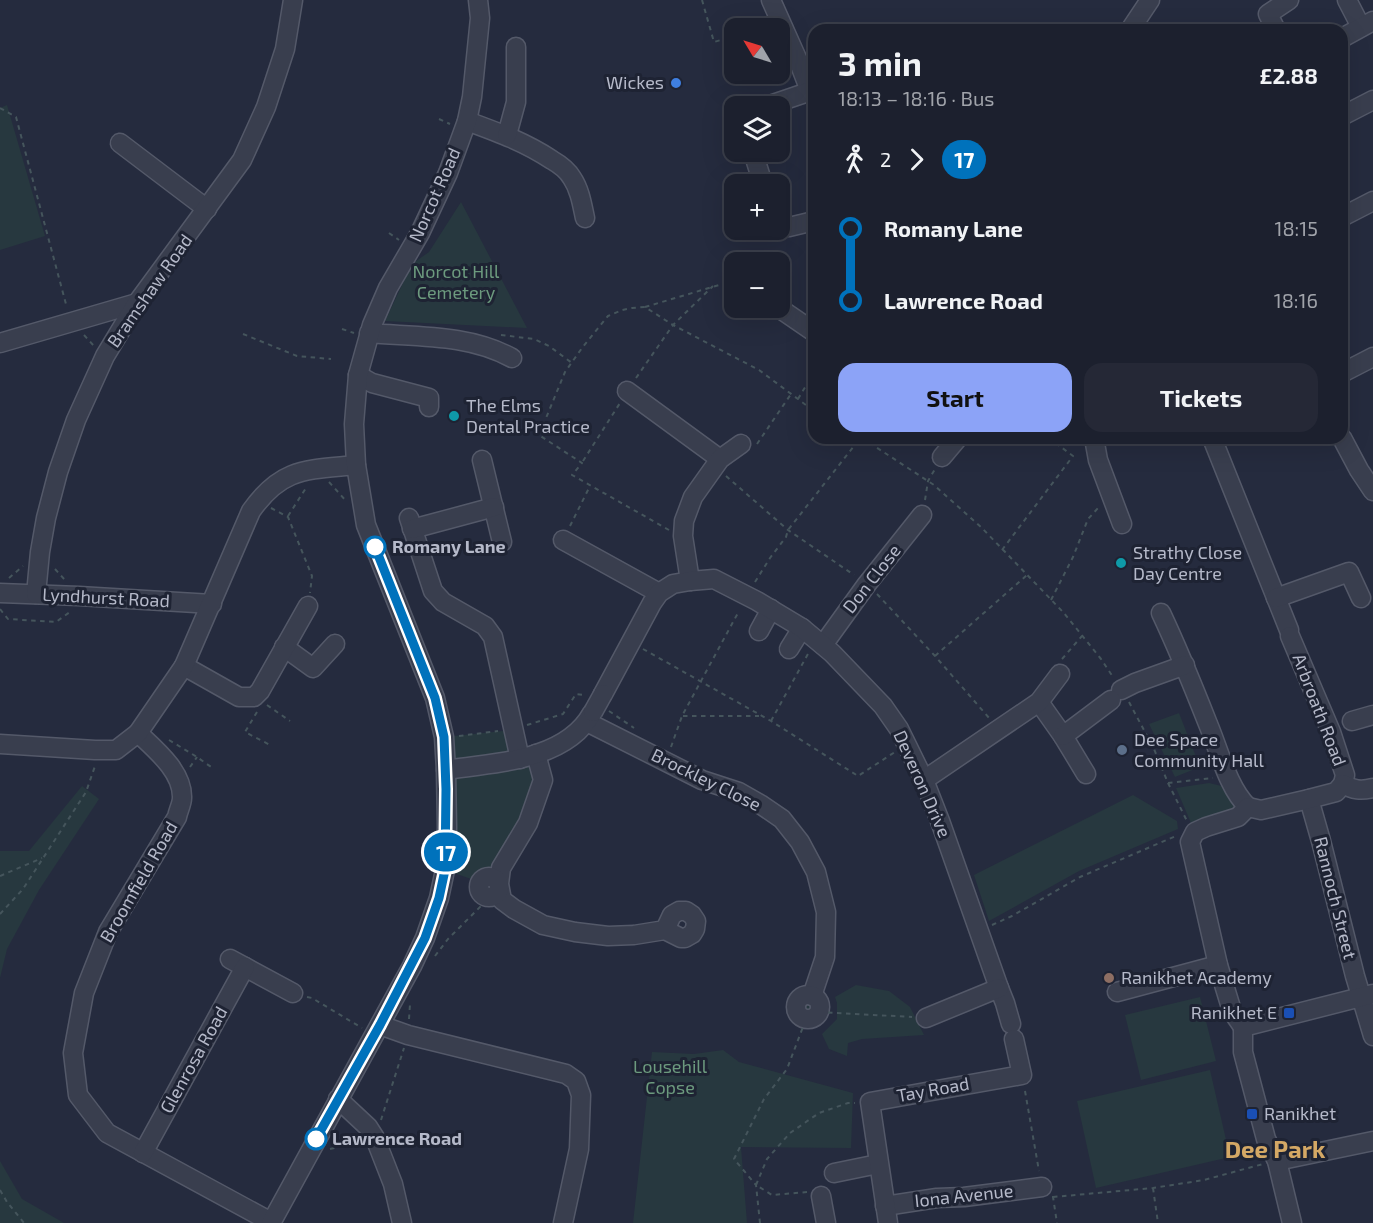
<!DOCTYPE html>
<meta charset="utf-8">
<style>
:root{--surface:#1c202e;--page:#252836;--text:#f1f3f6;--muted:#a0a3aa;--line:#3a3e4a;--accent:#8ca3f7}
body{margin:0;font-family:"Exo 2",sans-serif;background:var(--page);color:var(--text);height:100vh;display:flex;flex-direction:column;font-size:22px;white-space:nowrap}
*{box-sizing:border-box;margin:0}
p{font-size:20px;color:var(--muted)}
.icon{flex:none;width:33px;height:33px;fill:none;stroke:currentColor;stroke-width:2;stroke-linecap:round;stroke-linejoin:round}
.map{position:relative;flex:1;overflow:hidden}
.sheet{position:absolute;left:808px;top:24px;width:540px;height:420px;display:flex;flex-direction:column;background:var(--surface);border-radius:18px;box-shadow:0 6px 24px #0002,0 0 0 2px var(--line)}
.sheet>*{flex:none}
.badge{padding:0 12px;border-radius:20px;font-size:21px;line-height:39px}
.needle{width:39px;rotate:308deg}
.tools{position:absolute;left:724px;top:18px;display:grid;gap:12px}
.tools a{display:grid;place-items:center;width:66px;height:66px;border-radius:12px;background:var(--surface);box-shadow:0 6px 24px #0002,0 0 0 2px var(--line);font-size:30px}
.map>.badge{position:absolute;translate:-50% -50%;box-shadow:0 0 0 3px #fff}
.legs{display:flex;align-items:center;gap:9px;height:66px;padding:0 30px;font-size:20px}
.legs p{margin-inline-start:auto}
.headline{display:flex;align-items:center;justify-content:space-between;height:102px;padding:0 30px}
h1{font-size:33px;font-weight:700;line-height:45px}
.action{display:flex;gap:12px;margin-top:auto;padding:12px 30px}
.action a{flex:1;height:69px;border-radius:18px;background:var(--accent);color:#111;font-size:24px;font-weight:700;line-height:69px;text-align:center}
.action a+a{background:var(--page);color:var(--text)}
ul{padding:0 30px;list-style:none}
li{display:flex;align-items:center;gap:21px;height:72px;font-size:22px}
li i{display:grid;place-items:center;width:9px;height:100%;margin:0 8px;background:currentColor}
li i::after{content:'';width:15px;height:15px;margin:-8px;border:4px solid;border-radius:50%;background:var(--surface)}
li p{margin-inline-start:auto}
li:first-child i{background:linear-gradient(#0000 50%,currentColor 0)}
li:last-child i{background:linear-gradient(currentColor 50%,#0000 0)}
.map>svg:first-child{display:block}
.green{fill:#27383f}
.lines{fill:none;stroke-linecap:round;stroke-linejoin:round}
.minor-casing{stroke:#545969;stroke-width:21}
.path{stroke:#45555c;stroke-width:2;stroke-dasharray:4.5 4.5;stroke-linecap:butt}
.minor{stroke:#393e4e;stroke-width:18}
.minor-bridge-casing{stroke:#545969;stroke-width:21;stroke-linecap:butt}
.minor-bridge{stroke:#393e4e;stroke-width:18}
.line-1-casing{stroke:#fff;stroke-width:14}
.line-1{stroke:#0072bc;stroke-width:9}
.shop-dot{fill:#3f7fe0;stroke:#1e2333;stroke-width:2}
.culture-dot{fill:#0f9aa8;stroke:#1e2333;stroke-width:2}
.stop-1-dot{fill:#fff;stroke:#0072bc;stroke-width:3}
.service-dot{fill:#5c6f8a;stroke:#1e2333;stroke-width:2}
.education-dot{fill:#8d6e63;stroke:#1e2333;stroke-width:2}
.transit-dot{fill:#1a4fb4;stroke:#1e2333;stroke-width:2}
.labels{text-anchor:middle;stroke-width:6;stroke-linejoin:round;paint-order:stroke}
.poi-label{font-size:18px;fill:#b5b9c9;stroke:#1e2333;text-anchor:start}
.street-label{font-size:18px;fill:#b5b9c9;stroke:#1e2333}
.park-label{font-size:18px;fill:#6c9a7e;stroke:#1e2333}
.stop-label{font-size:18px;font-weight:bold;fill:#b5b9c9;stroke:#1e2333;text-anchor:start}
.district-label{font-size:24px;font-weight:bold;fill:#d4a865;stroke:#1e2333}
</style>
<div class="map">
<svg width="1373" height="1223" viewBox="0 0 1373 1223">
<rect width="100%" height="100%" fill="#252b3e"/>
<g class="green">
<path d="M7,105L45,236L0,250V108Z"/>
<path d="M461,202L527,328L385,321L412,264L429,252Z"/>
<path d="M1179,713L1200,767L1175,777L1149,724Z"/>
<path d="M513,730L520,759L536,754L543,780L496,893L490,897L482,895L479,889L480,882L445,870L444,737Z"/>
<path d="M1209,783L1230,788L1240,807L1194,830L1176,788Z"/>
<path d="M82,786L99,799L39,890L7,949L0,978V851H29Z"/>
<path d="M1133,795L1177,821L1178,829L1079,871L989,921L974,875Z"/>
<path d="M856,985L889,991L910,1007L924,1035L862,1039L848,1043L847,1056L829,1049L822,1034L837,1019V1003L835,997Z"/>
<circle cx="808" cy="1008" r="11"/>
<path d="M1200,997L1216,1061L1141,1080L1125,1015Z"/>
<path d="M723,1050L739,1062L853,1093L851,1148L741,1147L747,1223H633L652,1052L694,1054Z"/>
<path d="M1210,1070L1230,1157L1096,1188L1077,1101Z"/>
<path d="M0,1161L22,1199L64,1223H0Z"/>
</g>
<g class="lines">
<g class="minor-casing">
<g id="minor">
<path d="M771,0L800,65L810,91"/>
<path d="M1347,0L1361,27"/>
<path d="M1130,30L1150,0"/>
<path d="M1276,30L1268,14L1289,0"/>
<path d="M1342,38L1373,21"/>
<path d="M767,106L814,90"/>
<path d="M1342,116L1373,100"/>
<path d="M467,121C497,132 525,142 552,160C559,164 568,171 572,178C580,190 582,204 585,218"/>
<path d="M507,135L516,102V47"/>
<path d="M120,143L207,209"/>
<path d="M753,152L763,184"/>
<path d="M1342,217L1373,201"/>
<path d="M780,224L789,227L814,221"/>
<path d="M779,308L814,332"/>
<path d="M369,333C417,337 469,334 512,358"/>
<path d="M0,343L137,303"/>
<path d="M1342,373L1373,357"/>
<path d="M358,375L372,383L429,398V407"/>
<path d="M627,391L720,459"/>
<path d="M1094,438L1098,460L1122,524"/>
<path d="M1212,438L1289,630"/>
<path d="M1342,438L1359,470L1373,491"/>
<path d="M942,457L958,438"/>
<path d="M482,460L502,542"/>
<path d="M409,518L433,591L443,602L485,626L493,637L520,759"/>
<path d="M412,529L494,507"/>
<path d="M563,540L659,593"/>
<path d="M690,581L683,536L684,521L693,497L720,459L741,444"/>
<path d="M0,593L79,596L212,604"/>
<path d="M36,594L40,552L46,518L58,472L76,420L105,356L137,303L242,160L266,107L285,49L293,0"/>
<path d="M1276,598L1349,572L1361,598"/>
<path d="M1161,613C1178,649 1193,686 1208,724C1219,750 1228,788 1248,807"/>
<path d="M759,631L771,609"/>
<path d="M1290,636L1331,732L1345,775L1343,784"/>
<path d="M823,645L867,584L922,515"/>
<path d="M284,647L313,668L335,644"/>
<path d="M789,649L802,628"/>
<path d="M184,666L239,697H254L260,691L308,606"/>
<path d="M1121,690L1135,683L1185,665"/>
<path d="M603,694L652,603L659,593L673,584L690,581L714,579L757,601L802,628L832,653L883,706L899,729L924,780L940,821L999,988L1005,1003L1011,1024"/>
<path d="M1039,702L1063,736L1086,774"/>
<path d="M1352,721L1373,715"/>
<path d="M587,722L702,780L739,792L760,804L782,819L800,842L816,872L826,912L825,957L812,996"/>
<path d="M138,733C156,750 183,772 182,798C182,804 178,811 177,817L108,932L84,993L73,1053L78,1095L107,1133L271,1222"/>
<path d="M1063,736L1111,700"/>
<path d="M0,744L95,750H116L138,733L184,666L251,511C282,467 307,470 356,465"/>
<path d="M536,754L543,780L528,823L501,868L499,884L502,900L514,909L543,925L575,932L608,936L634,935L665,930L681,938H685L692,934L695,929L696,921L692,915L686,911H679L672,915L665,930"/>
<path d="M446,770C493,763 566,761 592,713"/>
<path d="M924,780L1039,702L1060,674"/>
<path d="M1309,799L1321,841L1355,976L1373,1036"/>
<circle cx="489" cy="887" r="10"/>
<path d="M230,959L293,993"/>
<path d="M1117,992L1218,965"/>
<circle cx="808" cy="1007" r="12"/>
<path d="M926,1018L999,988"/>
<path d="M380,1025L408,1035L566,1074L576,1081L581,1095L579,1149L563,1223"/>
<path d="M1243,1027L1232,1011L1218,965L1190,842L1195,832L1206,827L1238,817L1248,807L1261,810L1309,799L1336,792L1343,784C1353,790 1361,791 1373,788"/>
<path d="M338,1099L368,1127L375,1138L393,1184L402,1223"/>
<path d="M143,1153L245,967"/>
<path d="M1277,1161L1373,1141"/>
<path d="M834,1173L878,1164"/>
<path d="M821,1196L826,1223"/>
<path d="M885,1206L937,1198L964,1197L1042,1187"/>
<path d="M271,1223L412,966L425,938L439,898L445,870L447,828L446,770L444,737L435,698L366,525L356,465L354,424L358,375L372,325L388,288L420,233L448,173L467,121L472,97L480,18L478,0"/>
<path d="M888,1223L870,1102L1022,1075L1014,1039"/>
<path d="M1292,1223L1277,1161L1266,1139L1243,1052V1027L1373,994"/>
</g>
</g>
<g class="path">
<path d="M702,0L714,42L735,36"/>
<path d="M759,28L767,26"/>
<path d="M0,108L16,117L67,308"/>
<path d="M439,119L450,124"/>
<path d="M389,233L399,240"/>
<path d="M645,307L719,285L735,293"/>
<path d="M342,329L354,333"/>
<path d="M243,334L297,356L331,359"/>
<path d="M84,335L94,346"/>
<path d="M501,335L534,339L549,346L572,363"/>
<path d="M636,378L673,325L713,286"/>
<path d="M798,399L814,372"/>
<path d="M862,438L934,485L981,527L1063,612L1101,659L1113,677"/>
<path d="M757,444L791,394"/>
<path d="M583,461L620,403"/>
<path d="M726,476L788,530L854,575"/>
<path d="M329,482L347,502"/>
<path d="M925,500L928,481L935,469"/>
<path d="M271,508L288,517L312,576L310,593"/>
<path d="M288,516L306,488"/>
<path d="M570,526L590,486"/>
<path d="M669,530L572,475L582,463L539,435L565,372L582,348L608,316L622,310L632,308L645,307L673,325L759,370L814,411"/>
<path d="M1002,550L1073,456L1049,438"/>
<path d="M55,569L65,580"/>
<path d="M9,578L23,566"/>
<path d="M755,582L770,558L786,537L788,530L854,446L852,440L853,438"/>
<path d="M877,594L935,656L990,719"/>
<path d="M1051,600L1073,557L1088,519L1099,507"/>
<path d="M0,609L8,619L56,622L70,612"/>
<path d="M643,649L771,721L858,776L895,752"/>
<path d="M935,656L1027,575"/>
<path d="M1062,659L1082,636"/>
<path d="M1129,702L1154,749L1168,783L1187,821"/>
<path d="M267,705L290,721"/>
<path d="M609,711L634,728"/>
<path d="M257,712L245,732L272,746"/>
<path d="M683,716H759"/>
<path d="M771,721L809,652"/>
<path d="M527,725L563,714L576,694L584,695"/>
<path d="M459,736L498,731"/>
<path d="M169,740L197,757L214,769"/>
<path d="M671,747L682,716L739,611"/>
<path d="M190,767L197,757"/>
<path d="M1168,783L1213,778"/>
<path d="M0,876L42,858"/>
<path d="M0,914L23,889L86,792L95,766"/>
<path d="M992,925L1012,916L1080,877L1176,836"/>
<path d="M435,956L448,939L486,901"/>
<path d="M307,997L312,998L362,1028"/>
<path d="M819,1012L912,1017"/>
<path d="M409,1019L410,1004"/>
<path d="M1025,1091L1039,1171"/>
<path d="M381,1120L404,1048"/>
<path d="M330,1149L359,1142"/>
<path d="M1153,1188L1158,1223"/>
<path d="M0,1190L7,1202L24,1223"/>
<path d="M807,1192L772,1195L756,1185L767,1159L790,1133L819,1113L848,1103H855"/>
<path d="M1052,1197H1053L1057,1223"/>
<path d="M1053,1197L1153,1188L1204,1180L1263,1164"/>
<path d="M760,1223L756,1185L734,1159L764,1099L787,1069L806,1019"/>
</g>
<use href="#minor" class="minor"/>
<g class="minor-bridge-casing">
<path id="minor-bridge" d="M593,712L603,694"/>
</g>
<use href="#minor-bridge" class="minor-bridge"/>
</g>
<g class="lines">
<g class="line-1-casing">
<path id="line-1" d="M316,1139L380,1025L425,938L439,898L445,870L446,789L444,737L435,698L375,547"/>
</g>
<use href="#line-1" class="line-1"/>
</g>
<circle class="shop-dot" cx="676" cy="83" r="6"/>
<g class="culture-dot">
<circle cx="454" cy="416" r="6"/>
<circle cx="1121" cy="563" r="6"/>
</g>
<g class="stop-1-dot">
<circle cx="375" cy="547" r="10"/>
<circle cx="316" cy="1139" r="10"/>
</g>
<circle class="service-dot" cx="1122" cy="750" r="6"/>
<circle class="education-dot" cx="1109" cy="978" r="6"/>
<g class="transit-dot">
<rect x="1283" y="1007" width="12" height="12" rx="3"/>
<rect x="1246" y="1108" width="12" height="12" rx="3"/>
</g>
<g class="labels">
<g class="poi-label">
<text x="664" y="89" text-anchor="end">Wickes</text>
<text x="466" y="412">The Elms<tspan x="466" dy="21">Dental Practice</tspan></text>
<text x="1133" y="559">Strathy Close<tspan x="1133" dy="21">Day Centre</tspan></text>
<text x="1134" y="746">Dee Space<tspan x="1134" dy="21">Community Hall</tspan></text>
<text x="1121" y="984">Ranikhet Academy</text>
<text x="1277" y="1019" text-anchor="end">Ranikhet E</text>
<text x="1264" y="1120">Ranikhet</text>
</g>
<g class="street-label">
<text transform="translate(435 195) rotate(-66)" y="6">Norcot Road</text>
<text transform="translate(150 291) rotate(-55)" y="6">Bramshaw Road</text>
<text transform="translate(872 579) rotate(-52)" y="6">Don Close</text>
<text transform="translate(106 598) rotate(3)" y="6">Lyndhurst Road</text>
<text transform="translate(1319 710) rotate(69)" y="6">Arbroath Road</text>
<text transform="translate(706 780) rotate(26)" y="6">Brockley Close</text>
<text transform="translate(922 784) rotate(66)" y="6">Deveron Drive</text>
<text transform="translate(139 882) rotate(-60)" y="6">Broomfield Road</text>
<text transform="translate(1335 898) rotate(76)" y="6">Rannoch Street</text>
<text transform="translate(194 1060) rotate(-61)" y="6">Glenrosa Road</text>
<text transform="translate(933 1090) rotate(-10)" y="6">Tay Road</text>
<text transform="translate(964 1196) rotate(-6)" y="6">Iona Avenue</text>
</g>
<g class="park-label">
<text x="456" y="278">Norcot Hill<tspan x="456" dy="21">Cemetery</tspan></text>
<text x="670" y="1073">Lousehill<tspan x="670" dy="21">Copse</tspan></text>
</g>
<g class="stop-label">
<text x="392" y="553">Romany Lane</text>
<text x="332" y="1145">Lawrence Road</text>
</g>
<g class="district-label">
<text x="1275" y="1158">Dee Park</text>
</g>
</g>
</svg>
<div class="tools">
<a><svg class="needle" viewBox="-14 -14 28 28"><path d="M0-13l5 13h-10z" fill="#e53935"/><path d="M0 13l5-13h-10z" fill="#a0a3aa"/></svg></a>
<a><svg class="icon" aria-label="layers" viewBox="0 0 24 24"><path d="M12 4l9 5-9 5-9-5zM3 14l9 5 9-5"/></svg></a>
<a>+</a>
<a>−</a>
</div>
<b class="badge" style="left:446px;top:852px;background:#0072bc;color:#fff">17</b>
<section class="sheet">
<div class="headline"><div><h1>3 min</h1><p>18:13 – 18:16 · Bus</p></div><b>£2.88</b></div>
<div class="legs"><svg class="icon" aria-label="walk" viewBox="0 0 24 24"><circle cx="13" cy="4" r="2"/><path d="M13 8l-2 6 4 7M11 14l-3 7M7 12l3-4h3l4 4"/></svg>2<svg class="icon" aria-label="forward" viewBox="0 0 24 24"><path d="M9 5l7 7-7 7"/></svg><b class="badge" style="background:#0072bc;color:#fff">17</b></div>
<ul>
<li><i style="color:#0072bc"></i><b>Romany Lane</b><p>18:15</p></li>
<li><i style="color:#0072bc"></i><b>Lawrence Road</b><p>18:16</p></li>
</ul>
<div class="action"><a>Start</a><a>Tickets</a></div>
</section>
</div>
